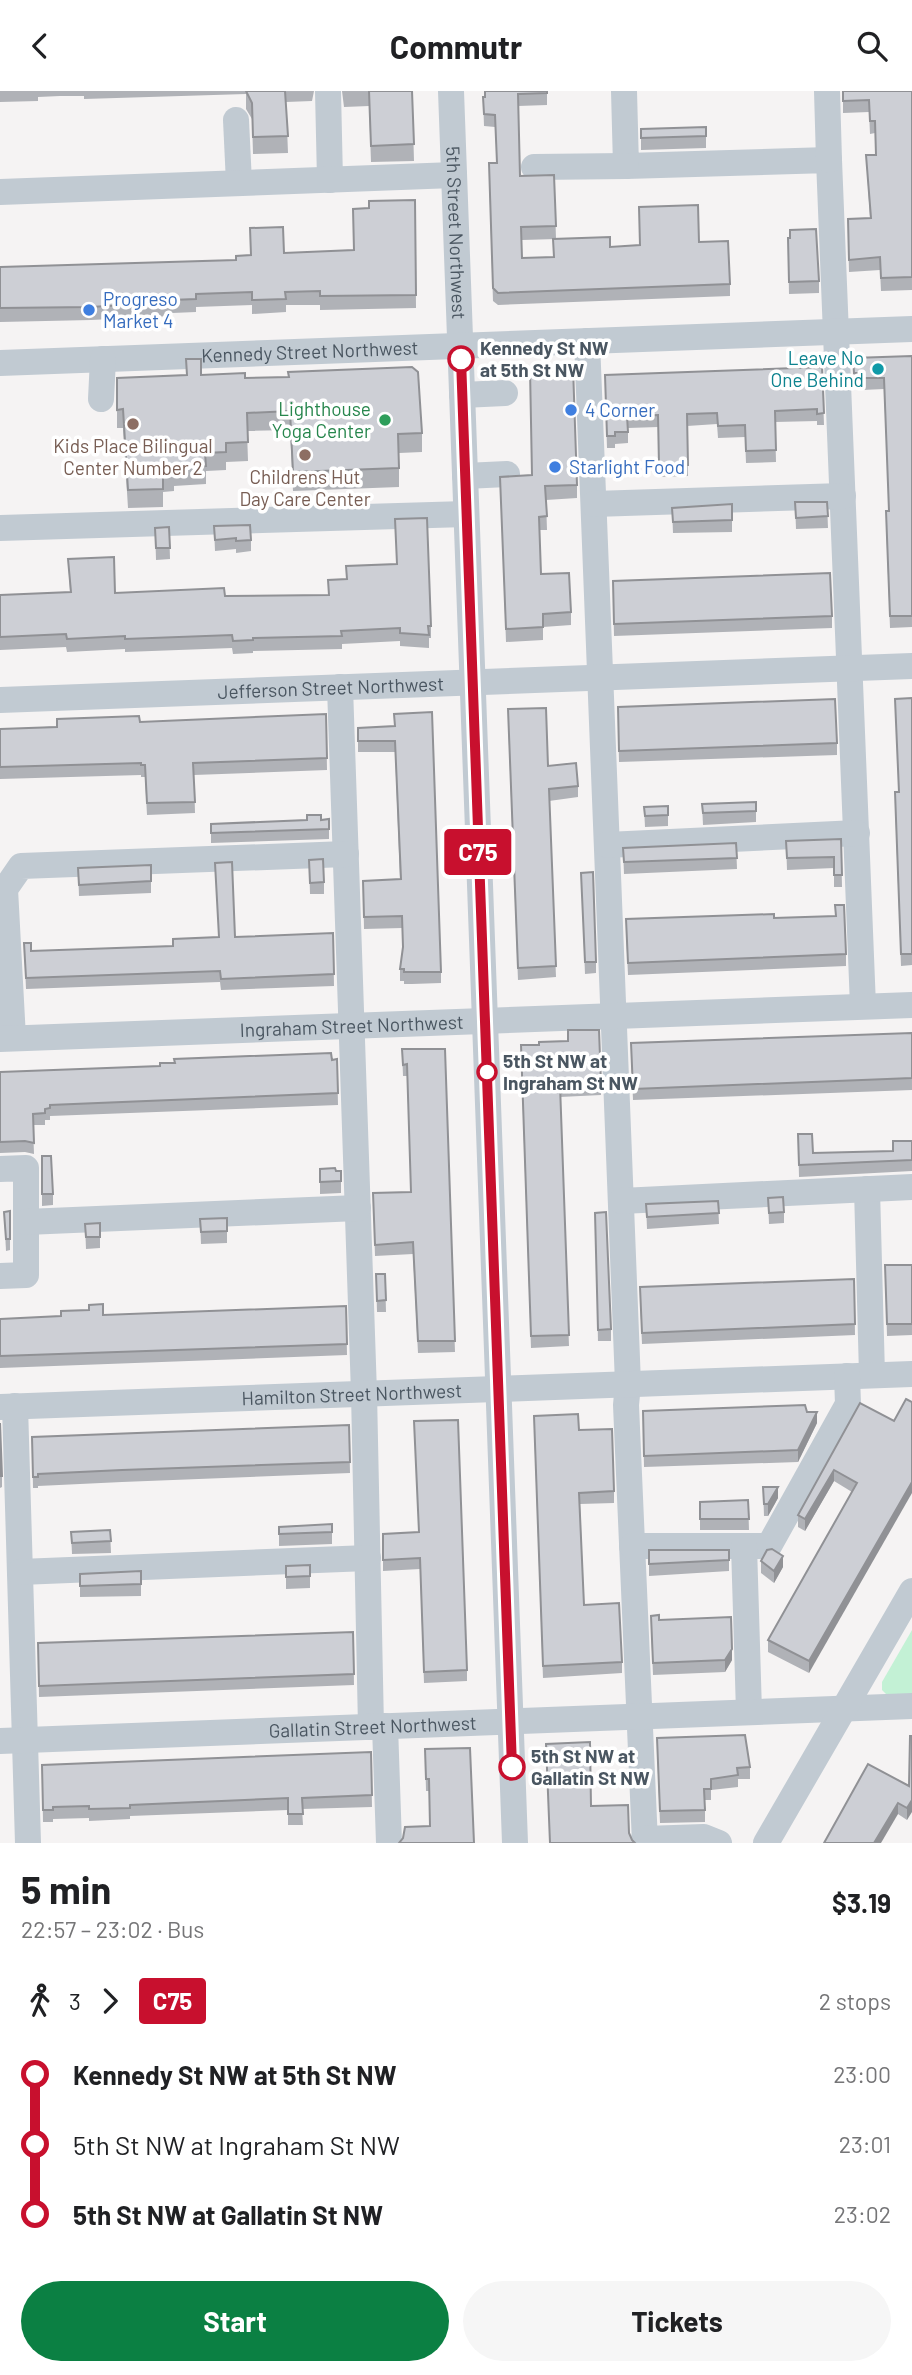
<!DOCTYPE html>
<meta charset="utf-8">
<style>
:root{--surface:#fff;--page:#f6f6f6;--text:#202124;--muted:#757577;--accent:#0b8043}
body{margin:0;font-family:Barlow,sans-serif;background:var(--page);color:var(--text);height:100vh;display:flex;flex-direction:column;font-size:26px;white-space:nowrap}
*{box-sizing:border-box;margin:0}
p{font-size:23px;color:var(--muted)}
.icon{flex:none;width:38px;height:38px;fill:none;stroke:currentColor;stroke-width:2;stroke-linecap:round;stroke-linejoin:round}
.map{position:relative;height:1752px;overflow:hidden}
.sheet{display:flex;flex-direction:column;background:var(--surface);flex:1}
.sheet>*{flex:none}
.badge{padding:0 14px;border-radius:5px;font-size:24px;line-height:46px}
.map>.badge{position:absolute;translate:-50% -50%;box-shadow:0 0 0 4px #fff}
.legs{display:flex;align-items:center;gap:10px;height:77px;padding:0 21px;font-size:23px}
.legs p{margin-inline-start:auto}
.overview{display:flex;align-items:center;justify-content:space-between;height:119px;padding:0 21px}
h1{font-size:38px;font-weight:700;line-height:52px}
.button{display:flex;gap:14px;margin-top:auto;padding:14px 21px}
.button a{flex:1;height:80px;border-radius:42px;background:var(--accent);color:#fff;font-size:28px;font-weight:700;line-height:80px;text-align:center}
.button a+a{background:var(--page);color:var(--text)}
ul{padding:0 21px;list-style:none}
li{display:flex;align-items:center;gap:24px;height:70px;font-size:26px}
li i{display:grid;place-items:center;width:10px;height:100%;margin:0 9px;background:currentColor}
li i::after{content:'';width:18px;height:18px;margin:-9px;border:5px solid;border-radius:50%;background:var(--surface)}
li p{margin-inline-start:auto}
li:first-child i{background:linear-gradient(#0000 50%,currentColor 0)}
li:last-child i{background:linear-gradient(currentColor 50%,#0000 0)}
header{display:flex;justify-content:space-between;align-items:center;height:91px;padding:0 21px;background:var(--surface);font-size:32px;font-weight:700}
.map>svg:first-child{display:block}
.green{fill:#c3f1d5}
.lines{fill:none;stroke-linecap:round;stroke-linejoin:round}
.minor{stroke:#c1cad2;stroke-width:26}
.wall{fill:#b0b2b7}
.shaded-wall{fill:#909195}
.building{fill:#cdcfd5;stroke:#909195;stroke-width:2}
.line-1-casing{stroke:#fff;stroke-width:16}
.line-1{stroke:#c8102e;stroke-width:10}
.shop-dot{fill:#3f7fe0;stroke:#fff;stroke-width:2.5}
.stop-1-dot{fill:#fff;stroke:#c8102e;stroke-width:3.5}
.culture-dot{fill:#0f9aa8;stroke:#fff;stroke-width:2.5}
.leisure-dot{fill:#2e9e5b;stroke:#fff;stroke-width:2.5}
.education-dot{fill:#8d6e63;stroke:#fff;stroke-width:2.5}
.labels{text-anchor:middle;stroke-width:7;stroke-linejoin:round;paint-order:stroke}
.street-label{font-size:19px;fill:#4a5661;stroke:#fff}
.shop-label{font-size:19px;fill:#366cbe;stroke:#fff;text-anchor:start}
.stop-label{font-size:19px;font-weight:bold;fill:#4a5661;stroke:#fff;text-anchor:start}
.culture-label{font-size:19px;fill:#0d838f;stroke:#fff;text-anchor:end}
.leisure-label{font-size:19px;fill:#27864d;stroke:#fff;text-anchor:end}
.education-label{font-size:19px;fill:#785e54;stroke:#fff}
</style>
<header><svg class="icon" aria-label="back" viewBox="0 0 24 24"><path d="M15 5l-7 7 7 7"/></svg>Commutr<svg class="icon" aria-label="search" viewBox="0 0 24 24"><circle cx="10" cy="10" r="6"/><path d="M15 15l6 6"/></svg></header>
<div class="map">
<svg width="912" height="1752" viewBox="0 0 912 1752">
<rect width="100%" height="100%" fill="#f5f3f3"/>
<path class="green" d="M912,1539V1603L887,1604L882,1599V1591Z"/>
<g class="lines">
<g class="minor">
<path d="M328,0L330,89"/>
<path id="s1" d="M451,0L515,1752"/>
<path d="M624,0L626,75L829,69L863,915"/>
<path d="M827,0L829,69"/>
<path d="M236,29L239,92"/>
<path d="M534,76L626,75"/>
<path d="M0,101L454,84"/>
<path d="M587,250L628,1293L626,1314L645,1752"/>
<path id="s2" d="M0,272L912,238"/>
<path d="M462,304L505,302"/>
<path d="M101,308L103,268"/>
<path d="M465,385L507,383"/>
<path d="M594,413L843,405"/>
<path d="M0,437L466,423"/>
<path d="M340,596L364,1302L371,1636"/>
<path id="s3" d="M0,609L912,575"/>
<path d="M607,754L857,742"/>
<path d="M13,947L5,798L21,775L346,763"/>
<path id="s4" d="M0,948L912,914"/>
<path d="M0,1078L26,1077V1184L0,1185"/>
<path d="M867,1098L872,1284"/>
<path d="M621,1110L912,1096"/>
<path d="M26,1131L358,1117"/>
<path d="M15,1315L28,1752"/>
<path id="s5" d="M0,1316L912,1283"/>
<path d="M632,1455H769L848,1313L847,1285"/>
<path d="M744,1455L749,1621"/>
<path d="M20,1481L368,1467"/>
<path d="M385,1635L389,1752"/>
<path id="s6" d="M0,1650L912,1615"/>
<path d="M644,1748L704,1746L719,1752"/>
<path d="M766,1752L912,1500"/>
</g>
</g>
<g class="wall">
<path d="M0,0H314L312,10L286,11L288,62L253,63L252,28L246,18V3L84,8V5H60L38,6V10L0,11Z"/>
<path d="M342,0H412L414,70L371,71L369,15L344,16Z"/>
<path d="M484,0H547V14L518,15L520,85L554,84L556,148L522,149V167L553,166V148L610,156L699,151L730,193V205L498,214L493,210L489,84L497,72L495,36L484,35L483,6H485Z"/>
<path d="M843,0H912V199L881,200L880,179L849,181L848,140L870,127L866,64H876L875,42L870,43L869,21L843,22Z"/>
<path d="M641,38L706,45V57L641,59Z"/>
<path d="M415,109L416,217L320,219V214H286V221L252,223V214L196,216V221L172,222V225L91,229L0,231V176L236,169L284,162L354,159L369,117Z"/>
<path d="M788,147L819,190V202L789,203Z"/>
<path d="M912,265V536L890,537L886,432L889,420L884,298L862,299V293L854,294L853,267Z"/>
<path d="M822,276L824,334H817V330L775,331L776,371L746,372L745,346L718,347L717,333L687,335L688,385L659,386L658,336L628,337V352L615,353V357H607L605,296Z"/>
<path d="M201,284L245,287L422,342V361L399,362V396L293,400L290,339L247,340L248,370L226,371V379L206,380V393L174,395V400L163,401V416L128,417L123,337H117V287Z"/>
<path d="M500,386L577,394V407L546,409L547,439H539L541,483L571,521V534L543,536V549L506,551Z"/>
<path d="M795,411H827L828,437L796,438Z"/>
<path d="M732,413V441L673,442L672,417Z"/>
<path d="M395,428L431,535V547H429V557L400,555V550L342,553V558L253,560V562L233,563L232,557L125,561V558L67,561L66,556L0,559V504L70,501L68,468L115,502L225,505L328,504V489L346,488L397,473Z"/>
<path d="M214,435L251,449V460L236,462V458L215,460Z"/>
<path d="M169,436L170,468L156,469L155,437Z"/>
<path d="M613,502L832,525V537L614,545Z"/>
<path d="M912,607V874L901,875L895,713L899,701Z"/>
<path d="M326,623L327,679L194,684L195,722L147,724L145,686H141V684L0,688V638Z"/>
<path d="M618,628L837,652V664L619,671Z"/>
<path d="M508,629L548,675L578,695V706L549,710L556,886L518,889Z"/>
<path d="M394,635L441,881V892L412,893H404V890H400V878L403,858L402,837L364,838L363,790L400,788L395,661H358V637Z"/>
<path d="M756,711V731L703,734L702,713Z"/>
<path d="M668,715V735L645,736L644,716Z"/>
<path d="M329,728V748L211,752V733Z"/>
<path d="M841,748L842,796H834V777L787,779L786,750Z"/>
<path d="M736,752L737,778L624,783L623,757Z"/>
<path d="M309,769L324,791V803H310Z"/>
<path d="M215,772L235,846L333,842L334,895L221,899L220,891L26,898L24,852L31,860L173,855L219,846Z"/>
<path d="M151,774V802L79,805L78,777Z"/>
<path d="M581,782L596,871V882L585,883Z"/>
<path d="M774,827L846,863V875L628,884L626,840Z"/>
<path d="M912,942V999L633,1009L631,964Z"/>
<path d="M402,958H445L455,1261L418,1262L413,1163L375,1165L373,1102L411,1101L407,985H403Z"/>
<path d="M521,966L601,993V1004L560,1006L569,1255L531,1257Z"/>
<path d="M337,968L338,1014L50,1025V1029H45V1034H33L34,1063L25,1061L0,1062V981Z"/>
<path d="M798,1043L813,1062L893,1060L912,1050V1080L799,1086Z"/>
<path d="M42,1065L53,1103V1114L42,1115Z"/>
<path d="M320,1078L341,1080V1102L320,1103Z"/>
<path d="M768,1107L784,1121V1132L769,1133Z"/>
<path d="M718,1110L719,1133L647,1138L646,1113Z"/>
<path d="M10,1120V1159L6,1160L4,1121Z"/>
<path d="M595,1122L611,1238V1250H598Z"/>
<path d="M227,1127V1152L201,1153L200,1128Z"/>
<path d="M100,1132V1157L86,1158L85,1133Z"/>
<path d="M885,1174H912V1244L887,1245Z"/>
<path d="M376,1183H385L386,1221H377Z"/>
<path d="M854,1188L855,1244L642,1253L640,1208Z"/>
<path d="M346,1215L347,1264L0,1277V1228Z"/>
<path d="M860,1312L894,1330L809,1582L768,1561V1549L852,1401L834,1390L805,1440L798,1436V1424Z"/>
<path d="M807,1321L817,1332L798,1371L644,1376L643,1332Z"/>
<path d="M0,1332L2,1385V1396L0,1397Z"/>
<path d="M349,1334L350,1382L122,1391L38,1395V1397H33L32,1346Z"/>
<path d="M534,1336L579,1339L614,1400V1412L580,1413L584,1514L622,1571V1582L543,1587Z"/>
<path d="M763,1396L778,1407L768,1425H764Z"/>
<path d="M748,1409L749,1439H700V1411Z"/>
<path d="M332,1433V1453L279,1455V1436Z"/>
<path d="M110,1439L111,1462L72,1463L71,1441Z"/>
<path d="M419,1441L467,1579V1590L424,1592L420,1478L383,1480V1443Z"/>
<path d="M649,1459H729V1480L649,1485Z"/>
<path d="M761,1470L783,1476L774,1492L761,1482Z"/>
<path d="M310,1474V1497L286,1498V1475Z"/>
<path d="M141,1480V1505L80,1506V1483Z"/>
<path d="M659,1529L732,1569L725,1581L653,1584L651,1536Z"/>
<path d="M353,1541L354,1594L39,1606L38,1552Z"/>
<path d="M425,1658L474,1752L430,1735L429,1700H426Z"/>
<path d="M657,1659L750,1676V1688H738V1696L711,1699V1709H705V1731L660,1732Z"/>
<path d="M371,1661L372,1716L302,1718L303,1734H288V1719L130,1725V1728L89,1730V1727L53,1728V1731H43L42,1674Z"/>
<path d="M909,1695L907,1729L898,1723L824,1752Z"/>
</g>
<g class="shaded-wall">
<path d="M817,1321V1332L798,1371V1359Z"/>
<path d="M834,1379V1390L805,1440V1428Z"/>
<path d="M912,1391V1402L809,1582V1570Z"/>
<path d="M778,1396V1407L768,1425V1413Z"/>
<path d="M783,1465V1476L774,1492V1480Z"/>
<path d="M732,1558V1569L725,1581V1569Z"/>
<path d="M912,1709V1721L907,1729V1717Z"/>
<path d="M898,1712V1723L881,1752H874Z"/>
</g>
<g class="building">
<path d="M246,0H285L288,45L253,46L252,12Z"/>
<path d="M369,0H412L414,53L371,55Z"/>
<path d="M485,0H547V2L518,3L520,85L554,84L556,135L521,136L522,167L554,166L553,148L610,146V156L640,154L639,116L698,114L699,151L728,150L730,193L498,202L493,197L489,72H497L495,24L484,23L483,6H485Z"/>
<path d="M843,0H912V186L881,187L880,166L849,169L848,128L871,127L866,64H876L875,30H870L869,9L843,10Z"/>
<path d="M706,36V45L641,47V38Z"/>
<path d="M415,109L416,204L320,205V200L285,201L286,208L252,209V201L196,203V208L172,209V211L91,216L0,217V176L236,169V165L251,164L250,137L283,136L284,162L354,159L353,118L369,117V110Z"/>
<path d="M816,138L819,190L789,191L788,147H790V139Z"/>
<path d="M912,265V525H890L886,420H889L884,287H862V282H854L853,267Z"/>
<path d="M186,268H201V284L245,282V287L289,286L288,281L412,276L418,281L422,342L398,343L399,377L293,381L290,320L247,322L248,351L226,352V361L205,362L206,375L174,376V382H163V398L128,399L123,318L117,319V287L187,284Z"/>
<path d="M573,276L577,394L545,395L547,425L539,426L541,483L569,482L571,521L543,523V536L506,538L500,386L532,384L530,278Z"/>
<path d="M822,276L824,322L817,323V318L775,320L776,359L746,360L745,334L718,335L717,322L687,323L688,374H659L658,324L627,325L628,341H615V345H607L605,284Z"/>
<path d="M795,411H827L828,425L796,427Z"/>
<path d="M732,413V429L673,431L672,417Z"/>
<path d="M427,427L431,535H428L429,544L400,542V537L341,540L342,545L253,547V549L233,550L232,544L125,548V545L67,548L66,543L0,546V504L71,501L68,468L114,466L115,502L224,497L225,505L329,504L328,489L347,488L346,475L397,473L395,428Z"/>
<path d="M250,434L251,449L236,450V447L215,449L214,435Z"/>
<path d="M169,436L170,457H156L155,437Z"/>
<path d="M830,482L832,525L614,533L613,490Z"/>
<path d="M912,607V863H901L895,701H899L895,608Z"/>
<path d="M835,608L837,652L619,660L618,616Z"/>
<path d="M546,617L548,675L576,672L578,695L549,698L556,875L518,877L508,618Z"/>
<path d="M432,621L441,881H404V878H400L403,856L402,825L364,826L363,790L401,788L395,650H358V637L395,635L394,623Z"/>
<path d="M326,623L327,667L193,672L195,711L147,712L145,674H141V672L0,676V638L57,636V628L139,625L140,631Z"/>
<path d="M756,711V720L703,722L702,713Z"/>
<path d="M668,715V724L645,725L644,716Z"/>
<path d="M307,724H321V729L329,728V738L211,742V733L307,729Z"/>
<path d="M841,748L842,784H834V766L787,767L786,750Z"/>
<path d="M736,752L737,767L624,771L623,757Z"/>
<path d="M323,768L324,791L310,792L309,769Z"/>
<path d="M232,771L235,846L333,842L334,883L221,888L220,880L26,887L24,852H31V860L173,855V848L219,846L215,772Z"/>
<path d="M151,774V790L79,794L78,777Z"/>
<path d="M593,781L596,871H585L581,782Z"/>
<path d="M835,814H844L846,863L628,872L626,828L774,823V827L836,825Z"/>
<path d="M568,939H599L601,993L560,994L569,1244L531,1245L521,954H539V951L568,950Z"/>
<path d="M912,942V987L633,998L631,952Z"/>
<path d="M402,958H445L455,1250H418L413,1151L375,1154L373,1102L411,1101L407,973L403,974Z"/>
<path d="M331,962L332,969L337,968L338,1002L50,1014V1017L45,1018V1022L33,1023L34,1052L25,1050L0,1051V981L160,975V972H175L174,968Z"/>
<path d="M798,1043H812L813,1062L893,1060V1050H912V1069L799,1074Z"/>
<path d="M42,1065H51L53,1103H42Z"/>
<path d="M335,1077L336,1080H341V1090L320,1091V1078Z"/>
<path d="M783,1106L784,1121L769,1122L768,1107Z"/>
<path d="M718,1110L719,1122L647,1126L646,1113Z"/>
<path d="M10,1120V1148H6L4,1121Z"/>
<path d="M606,1121L611,1238L598,1239L595,1122Z"/>
<path d="M227,1127V1140L201,1141L200,1128Z"/>
<path d="M100,1132V1146H86L85,1133Z"/>
<path d="M885,1174H912V1233H887Z"/>
<path d="M376,1183H385L386,1209L377,1210Z"/>
<path d="M854,1188L855,1233L642,1242L640,1196Z"/>
<path d="M103,1213V1224L346,1215L347,1253L0,1265V1228L61,1225V1220L89,1219V1214Z"/>
<path d="M906,1308L912,1311V1391L809,1570L768,1549L857,1392L834,1379L805,1428L798,1424L860,1312L894,1330Z"/>
<path d="M805,1314L807,1321H817L798,1359L644,1365L643,1320Z"/>
<path d="M578,1323L579,1339L612,1338L614,1400L579,1402L584,1514L619,1512L622,1571L543,1575L534,1325Z"/>
<path d="M458,1329L467,1579L424,1581L420,1467L383,1469V1443L419,1441L414,1330Z"/>
<path d="M0,1332L2,1385H0Z"/>
<path d="M349,1334L350,1371L122,1379L38,1383V1386H33L32,1346Z"/>
<path d="M763,1396H778L768,1413H764Z"/>
<path d="M748,1409L749,1428H700V1411Z"/>
<path d="M332,1433V1441L279,1443V1436Z"/>
<path d="M110,1439L111,1450L72,1452L71,1441Z"/>
<path d="M772,1458L783,1465L774,1480L761,1470L767,1459Z"/>
<path d="M649,1459H729V1469L649,1473Z"/>
<path d="M310,1474V1485L286,1486V1475Z"/>
<path d="M141,1480V1493L80,1495V1483Z"/>
<path d="M659,1524V1529L731,1526L732,1558L725,1569L653,1572L651,1525Z"/>
<path d="M353,1541L354,1583L39,1595L38,1552Z"/>
<path d="M745,1644L750,1676L737,1677L738,1684L711,1688V1698H704L705,1719L660,1720L657,1647Z"/>
<path d="M910,1645H912V1709L907,1717L898,1712L874,1752H824L868,1673L909,1695Z"/>
<path d="M590,1651L591,1715L628,1714L629,1742L632,1749L635,1752H550L546,1653Z"/>
<path d="M470,1657L474,1752H399L403,1747L405,1736L430,1735L429,1688H426L425,1658Z"/>
<path d="M371,1661L372,1704L302,1707L303,1723H288V1707L130,1714V1717L89,1718V1715L53,1716V1719H43L42,1674Z"/>
</g>
<g class="lines">
<g class="line-1-casing">
<path id="line-1" d="M461,268L512,1676"/>
</g>
<use href="#line-1" class="line-1"/>
</g>
<g class="shop-dot">
<circle cx="89" cy="219" r="7"/>
<circle cx="571" cy="319" r="7"/>
<circle cx="555" cy="376" r="7"/>
</g>
<g class="stop-1-dot">
<circle cx="461" cy="268" r="12"/>
<circle cx="487" cy="981" r="9"/>
<circle cx="512" cy="1676" r="12"/>
</g>
<circle class="culture-dot" cx="878" cy="278" r="7"/>
<circle class="leisure-dot" cx="385" cy="329" r="7"/>
<g class="education-dot">
<circle cx="133" cy="333" r="7"/>
<circle cx="305" cy="364" r="7"/>
</g>
<g class="labels">
<g class="street-label">
<text dy="7" stroke="none"><textPath href="#s1" startOffset="142">5th Street Northwest</textPath></text>
<text dy="7" stroke="none"><textPath href="#s2" startOffset="310">Kennedy Street Northwest</textPath></text>
<text dy="7" stroke="none"><textPath href="#s3" startOffset="331">Jefferson Street Northwest</textPath></text>
<text dy="7" stroke="none"><textPath href="#s4" startOffset="352">Ingraham Street Northwest</textPath></text>
<text dy="7" stroke="none"><textPath href="#s5" startOffset="352">Hamilton Street Northwest</textPath></text>
<text dy="7" stroke="none"><textPath href="#s6" startOffset="373">Gallatin Street Northwest</textPath></text>
</g>
<g class="shop-label">
<text x="103" y="215">Progreso<tspan x="103" dy="22">Market 4</tspan></text>
<text x="585" y="326">4 Corner</text>
<text x="569" y="383">Starlight Food</text>
</g>
<g class="stop-label">
<text x="480" y="264">Kennedy St NW<tspan x="480" dy="22">at 5th St NW</tspan></text>
<text x="503" y="977">5th St NW at<tspan x="503" dy="22">Ingraham St NW</tspan></text>
<text x="531" y="1672">5th St NW at<tspan x="531" dy="22">Gallatin St NW</tspan></text>
</g>
<g class="culture-label">
<text x="864" y="274">Leave No<tspan x="864" dy="22">One Behind</tspan></text>
</g>
<g class="leisure-label">
<text x="371" y="325">Lighthouse<tspan x="371" dy="22">Yoga Center</tspan></text>
</g>
<g class="education-label">
<text x="133" y="362">Kids Place Bilingual<tspan x="133" dy="22">Center Number 2</tspan></text>
<text x="305" y="393">Childrens Hut<tspan x="305" dy="22">Day Care Center</tspan></text>
</g>
</g>
</svg>
<b class="badge" style="left:478px;top:761px;background:#c8102e;color:#fff">C75</b>
</div>
<section class="sheet">
<div class="overview"><div><h1>5 min</h1><p>22:57 – 23:02 · Bus</p></div><b>$3.19</b></div>
<div class="legs"><svg class="icon" aria-label="walk" viewBox="0 0 24 24"><circle cx="13" cy="4" r="2"/><path d="M13 8l-2 6 4 7M11 14l-3 7M7 12l3-4h3l4 4"/></svg>3<svg class="icon" aria-label="forward" viewBox="0 0 24 24"><path d="M9 5l7 7-7 7"/></svg><b class="badge" style="background:#c8102e;color:#fff">C75</b><p>2 stops</p></div>
<ul>
<li><i style="color:#c8102e"></i><b>Kennedy St NW at 5th St NW</b><p>23:00</p></li>
<li><i style="color:#c8102e"></i><span>5th St NW at Ingraham St NW</span><p>23:01</p></li>
<li><i style="color:#c8102e"></i><b>5th St NW at Gallatin St NW</b><p>23:02</p></li>
</ul>
<div class="button"><a>Start</a><a>Tickets</a></div>
</section>
